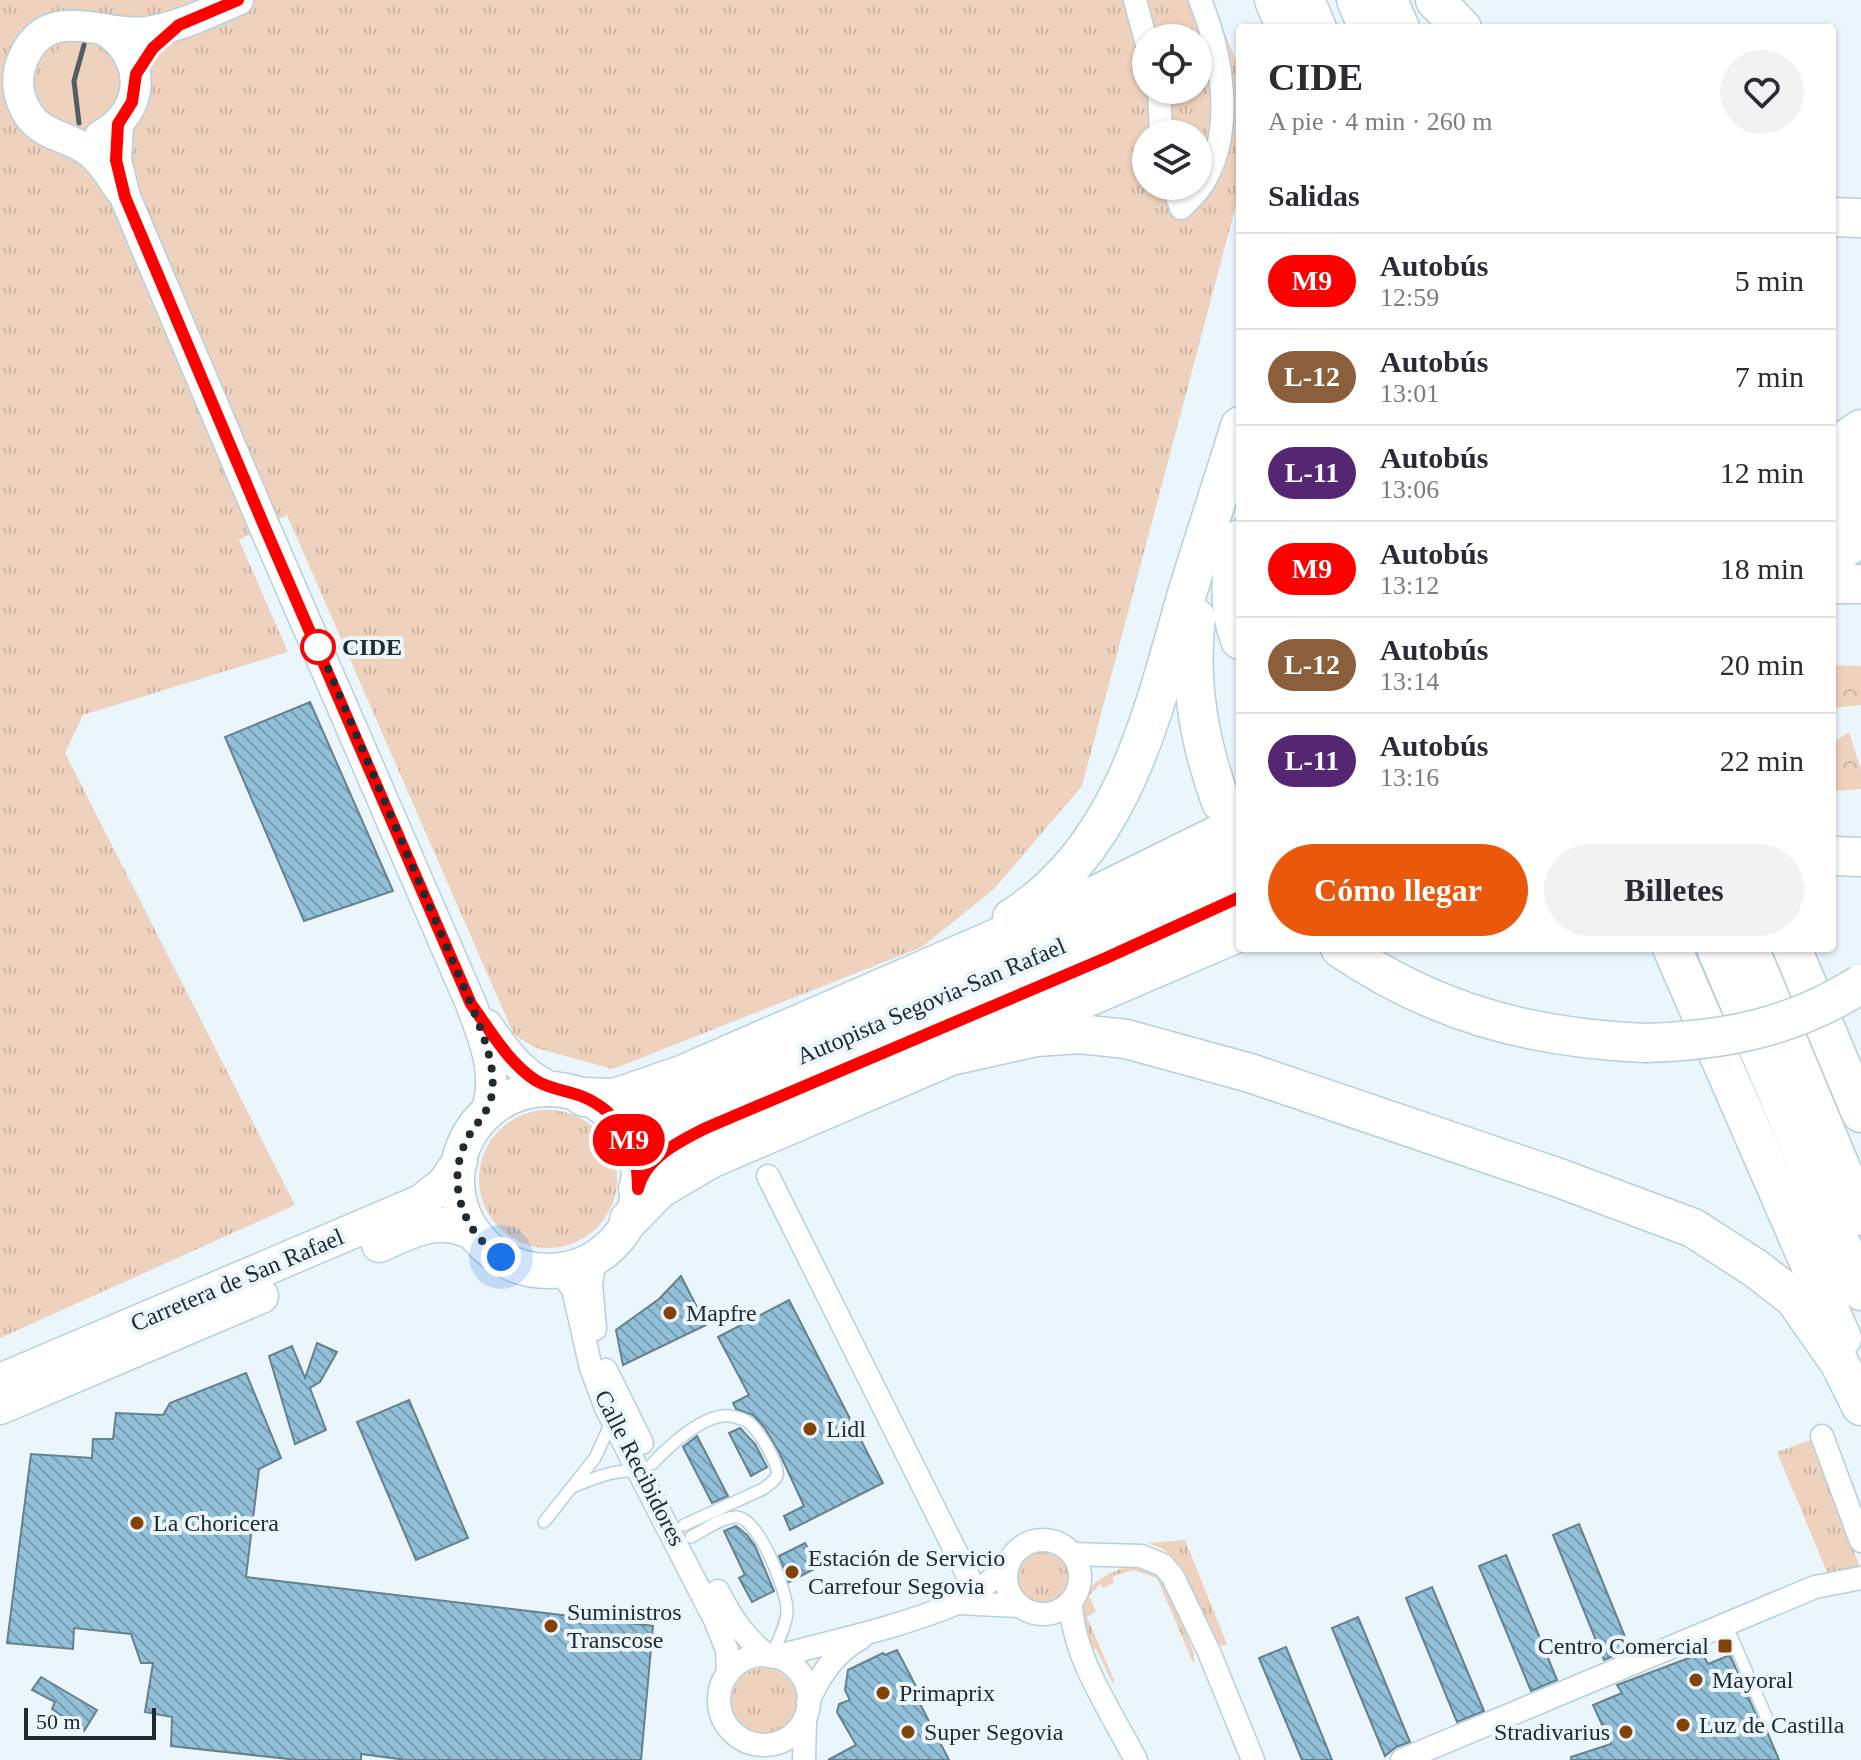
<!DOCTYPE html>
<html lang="es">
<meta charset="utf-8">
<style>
:root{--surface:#fff;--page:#f2f2f3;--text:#2b2b33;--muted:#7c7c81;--line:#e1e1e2;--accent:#ea580c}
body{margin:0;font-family:"Times New Roman",serif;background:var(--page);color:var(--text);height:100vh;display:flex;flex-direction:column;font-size:30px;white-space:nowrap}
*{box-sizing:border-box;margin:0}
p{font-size:26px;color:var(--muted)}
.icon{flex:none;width:44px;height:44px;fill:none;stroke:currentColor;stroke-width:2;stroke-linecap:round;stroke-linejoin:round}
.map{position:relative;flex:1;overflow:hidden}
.side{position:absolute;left:1236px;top:24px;width:600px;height:928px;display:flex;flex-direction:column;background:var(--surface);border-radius:8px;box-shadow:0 2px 6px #0004}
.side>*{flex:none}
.badge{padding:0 16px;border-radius:26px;font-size:28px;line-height:52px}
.controls{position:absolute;left:1132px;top:24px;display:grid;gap:16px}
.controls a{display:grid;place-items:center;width:80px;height:80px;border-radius:50%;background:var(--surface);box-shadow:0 2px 6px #0004;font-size:40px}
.scale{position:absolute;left:24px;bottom:20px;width:132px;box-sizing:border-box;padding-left:8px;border:4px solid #212c32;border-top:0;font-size:22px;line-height:28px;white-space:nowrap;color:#212c32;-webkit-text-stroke:6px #ebf6fc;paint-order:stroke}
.you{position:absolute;width:40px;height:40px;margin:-20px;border:6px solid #fff;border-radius:50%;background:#1a73e8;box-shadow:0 0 0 12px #1a73e833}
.map>.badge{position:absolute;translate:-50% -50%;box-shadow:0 0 0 4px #fff}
h2{padding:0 32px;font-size:30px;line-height:72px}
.round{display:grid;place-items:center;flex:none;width:84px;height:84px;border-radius:42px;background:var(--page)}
.overview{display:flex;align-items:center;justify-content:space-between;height:136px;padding:0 32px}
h1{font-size:38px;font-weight:800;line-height:60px}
.action{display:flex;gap:16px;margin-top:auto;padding:16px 32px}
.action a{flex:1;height:92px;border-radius:48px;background:var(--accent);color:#fff;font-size:32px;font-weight:800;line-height:92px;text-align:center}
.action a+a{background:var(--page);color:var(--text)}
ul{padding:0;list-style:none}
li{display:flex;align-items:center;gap:24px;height:96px;padding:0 32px;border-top:2px solid var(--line)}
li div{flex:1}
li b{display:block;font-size:30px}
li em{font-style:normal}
li .badge{min-width:88px;font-weight:700;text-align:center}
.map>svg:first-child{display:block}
.grass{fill:url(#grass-tufts);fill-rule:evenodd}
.forest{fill:url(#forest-crowns)}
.green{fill:#efd2be}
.building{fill:url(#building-back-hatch);stroke:#66808e;stroke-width:2}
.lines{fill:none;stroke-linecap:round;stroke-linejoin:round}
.service-casing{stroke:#b4d0df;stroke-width:14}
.minor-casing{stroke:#b4d0df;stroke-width:25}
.secondary-casing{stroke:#b4d0df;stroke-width:33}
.primary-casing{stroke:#b4d0df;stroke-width:37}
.motorway-casing{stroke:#b4d0df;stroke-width:41}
.service{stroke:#fff;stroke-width:11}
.minor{stroke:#fff;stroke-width:22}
.secondary{stroke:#fff;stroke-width:30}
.primary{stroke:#fff;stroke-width:34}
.motorway{stroke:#fff;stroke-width:38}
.rail{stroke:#535e64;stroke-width:5}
.motorway-bridge-casing{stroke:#b4d0df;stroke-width:41;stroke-linecap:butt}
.motorway-bridge{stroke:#fff;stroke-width:38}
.line-casing{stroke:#fff;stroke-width:18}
.line{stroke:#f00;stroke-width:12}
.walk{stroke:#212c32;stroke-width:8;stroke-dasharray:0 14.4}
.stop-dot{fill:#fff;stroke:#f00;stroke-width:4}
.poi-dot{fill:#834308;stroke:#ebf6fc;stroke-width:3}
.labels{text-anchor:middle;stroke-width:8;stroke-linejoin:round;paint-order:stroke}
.stop-label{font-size:24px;font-weight:bold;fill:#212c32;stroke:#ebf6fc;text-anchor:start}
.street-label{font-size:24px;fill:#212c32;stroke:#ebf6fc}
.poi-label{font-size:24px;fill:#212c32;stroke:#ebf6fc;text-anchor:start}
</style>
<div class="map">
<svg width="1861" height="1760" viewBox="0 0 1861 1760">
<defs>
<pattern id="grass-tufts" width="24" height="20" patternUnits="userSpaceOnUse" patternTransform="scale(2)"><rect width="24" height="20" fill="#efd2be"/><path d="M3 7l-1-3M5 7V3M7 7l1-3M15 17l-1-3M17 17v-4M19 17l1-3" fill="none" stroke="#cdb4a4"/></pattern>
<pattern id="forest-crowns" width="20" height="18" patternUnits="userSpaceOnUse" patternTransform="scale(2)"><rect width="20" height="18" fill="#efd2be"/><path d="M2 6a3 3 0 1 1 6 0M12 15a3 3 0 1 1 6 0" fill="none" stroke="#cdb4a4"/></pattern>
<pattern id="building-back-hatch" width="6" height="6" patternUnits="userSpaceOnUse" patternTransform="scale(2)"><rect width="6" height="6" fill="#92c0d9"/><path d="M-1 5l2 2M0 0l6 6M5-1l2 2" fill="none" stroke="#779cb1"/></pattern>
</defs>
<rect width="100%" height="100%" fill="#ebf6fc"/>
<g class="grass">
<path d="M0,0H1211L1240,70V190L1082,786L994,889L922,947L613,1069L536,1048L514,1035L287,515L239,540L288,652L83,715L65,753L295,1205L0,1338ZM1146,38H1198V90H1146ZM1146,134H1198V186H1146Z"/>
<circle cx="548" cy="1179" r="69"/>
<path d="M1810,1440L1860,1567L1827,1572L1777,1452Z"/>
<path d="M1185,1540L1227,1644L1223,1646L1214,1641L1180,1565L1163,1549L1148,1543Z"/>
<circle cx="1042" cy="1578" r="27"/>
<path d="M1136,1565L1149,1568L1163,1577L1194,1653V1665L1157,1578L1133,1570L1112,1577L1114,1583L1102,1588L1100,1584L1089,1596L1096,1612L1087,1617L1114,1680L1113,1684L1096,1649L1092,1648C1088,1640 1084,1632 1082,1624C1073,1589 1108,1570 1136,1565Z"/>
<circle cx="764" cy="1701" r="33"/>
</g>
<g class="forest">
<path d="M1832,665L1861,666V705L1832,708Z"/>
<path d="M1849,732L1861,770V789L1835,791L1832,789V743Z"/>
</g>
<circle class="green" cx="78" cy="83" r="39"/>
<g class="building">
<path d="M310,702L393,891L304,921L225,737Z"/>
<path d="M681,1276L706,1325L623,1365L616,1330L659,1299Z"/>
<path d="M789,1300L883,1483L790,1530L784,1516L804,1506L779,1452L764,1427L753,1415L736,1409L733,1403L749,1395L718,1337Z"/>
<path d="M317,1343L337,1352L320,1382L310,1388L326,1430L295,1444L269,1356L292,1346L305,1378Z"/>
<path d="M246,1373L281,1458L259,1469L246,1577L653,1626L641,1760H406L361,1754V1760H298L171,1746L172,1717L145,1712L153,1663H141L131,1634L74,1628L73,1649L7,1643L31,1454L92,1458L93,1439H113L116,1413L163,1415L170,1403Z"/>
<path d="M409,1400L468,1538L416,1560L357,1422Z"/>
<path d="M740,1428L755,1444L767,1467L751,1476L729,1433Z"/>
<path d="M697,1436L728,1496L712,1503L683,1447Z"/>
<path d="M1579,1524L1630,1649L1604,1660L1553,1535Z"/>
<path d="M736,1526L747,1535L755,1546L774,1591L752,1602L739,1578L745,1575L724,1531Z"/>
<path d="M805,1543L818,1567L789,1582L779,1556Z"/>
<path d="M1506,1555L1557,1680L1531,1691L1479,1566Z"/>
<path d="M1432,1587L1484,1711L1457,1722L1406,1598Z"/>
<path d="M1358,1617L1410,1742L1396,1747L1385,1756L1332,1628Z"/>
<path d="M1286,1647L1332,1760H1302L1259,1658Z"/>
<path d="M897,1650L921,1696L917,1698L949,1760H828L856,1745L837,1712L839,1704L850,1700L845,1690L848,1670L883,1653L885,1655Z"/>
<path d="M1702,1653L1708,1664L1730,1655L1760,1724L1766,1729L1779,1760H1571V1757L1611,1744L1593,1705L1622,1693L1617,1685Z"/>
<path d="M41,1677L97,1710L84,1731L52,1709L55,1702L32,1690Z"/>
</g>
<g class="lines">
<g class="service-casing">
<g id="service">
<path d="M652,1464C668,1447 704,1413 730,1416C735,1417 744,1419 748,1422C758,1429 780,1465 777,1476C774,1482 768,1485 763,1489L684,1525"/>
<path d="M572,1487C595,1478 614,1469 639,1471"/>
<path d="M544,1522L595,1458L611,1423"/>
<path d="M691,1537C703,1531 723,1516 737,1517C759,1519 785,1587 787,1608C788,1623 777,1642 772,1656"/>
<path d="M1726,1624L1768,1721"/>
</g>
</g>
<g class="minor-casing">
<g id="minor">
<path d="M1135,0L1146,41"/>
<path d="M1159,90L1161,134"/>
<path d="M1173,186L1181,208C1188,201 1196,194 1202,185C1236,132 1222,54 1200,0"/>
<path d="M768,1176L976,1592"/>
<path d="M595,1258L591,1284L595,1329"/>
<path d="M548,1271L565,1279L573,1289L591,1368L607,1410L715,1620L727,1650L728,1673"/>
<path d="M606,1370L642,1443"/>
<path d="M1822,1436L1861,1541"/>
<circle cx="1043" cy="1577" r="37"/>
<path d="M1072,1554L1141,1556L1163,1565L1173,1577L1209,1652L1253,1760"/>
<path d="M718,1591C731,1618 745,1638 768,1656"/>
<path d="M1071,1601C1071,1655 1112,1713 1136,1760"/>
<path d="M957,1603L1020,1606"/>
<circle cx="764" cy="1700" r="45"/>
<path d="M774,1657C834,1641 897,1628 955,1604C976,1595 994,1579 1009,1562"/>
<path d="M808,1702C820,1675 834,1653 861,1638"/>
<path d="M804,1760L805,1718"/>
<path d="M1402,1760L1815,1587L1861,1578"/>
</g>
</g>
<g class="secondary-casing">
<g id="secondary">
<path d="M118,124L116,160L125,197L265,528L471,1004C485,1042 500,1076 485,1115"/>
<path d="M100,136C147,111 147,56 103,29"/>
<path d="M120,190C111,177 103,162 90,152C70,136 43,137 28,114C18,98 15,79 22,61C47,0 101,38 146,32C178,28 209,12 238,0"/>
<path d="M487,1025C506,1053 525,1079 558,1090"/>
</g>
</g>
<g class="primary-casing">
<g id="primary">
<circle cx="548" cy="1180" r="91"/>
<path d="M379,1245C414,1230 437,1215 474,1233"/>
<path d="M0,1381L421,1202L444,1184L460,1161"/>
<path d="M0,1407L261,1296"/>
</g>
</g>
<g class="motorway-casing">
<g id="motorway">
<path d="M1274,0L1286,28"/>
<path d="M1305,0L1317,28"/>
<path d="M1356,0L1368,28"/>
<path d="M1388,0L1400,28"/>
<path d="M1435,0L1462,28"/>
<path d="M1832,217L1861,218"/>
<path d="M1832,449L1861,429"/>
<path d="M1832,486L1861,466"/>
<path d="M1832,522L1861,502"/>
<path d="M1240,539C1229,571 1228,608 1240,640"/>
<path d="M1832,557L1861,537"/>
<path d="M1832,584H1861"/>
<path d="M1196,618C1188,682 1199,742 1221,802"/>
<path d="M1832,856L1861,857"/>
<path d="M1012,918C1124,848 1153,711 1187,594C1204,538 1223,482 1240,426"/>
<path d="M1340,948C1435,1013 1531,1038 1645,1043"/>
<path d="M1672,948L1842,1338"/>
<path d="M1716,948L1861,1291"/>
<path d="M1749,948L1861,1216"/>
<path d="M1792,948L1861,1113"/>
<path d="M955,1055L1036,1037L1080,1034L1126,1039L1250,1073L1559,1178L1693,1228L1755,1268L1794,1298L1839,1362L1861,1406"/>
<path d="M584,1097L615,1098L684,1074L1098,894L1240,824"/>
<path d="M616,1120L641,1119L686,1105L1097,930L1240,863"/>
<path d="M638,1189C644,1158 680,1141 706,1128L1106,958L1240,897"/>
<path d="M629,1220L659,1189L710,1159L1240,932"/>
</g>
</g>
<use href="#service" class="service"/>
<use href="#minor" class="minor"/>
<use href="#secondary" class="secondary"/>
<use href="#primary" class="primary"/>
<use href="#motorway" class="motorway"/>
<path class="rail" d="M79,123L74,81L84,45"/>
<g class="motorway-bridge-casing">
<path id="motorway-bridge" d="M1645,1043C1724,1041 1794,1027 1861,984"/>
</g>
<use href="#motorway-bridge" class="motorway-bridge"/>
</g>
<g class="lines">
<g class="line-casing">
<path id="line" d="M238,0L179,25L153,48L136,74L132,102L118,124L116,160L125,197L265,528L471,1004C490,1030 507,1061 535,1080C549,1089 565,1090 581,1096C620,1111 639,1149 638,1189C645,1158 680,1141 706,1128L1106,958L1240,897"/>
</g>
<use href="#line" class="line"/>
<path class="walk" d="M318,647L315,638L471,1004C482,1033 496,1063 492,1094C489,1112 477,1122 468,1137C445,1180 461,1231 501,1257"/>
</g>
<circle class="stop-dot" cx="318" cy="647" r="16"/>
<g class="poi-dot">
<circle cx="670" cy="1313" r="8"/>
<circle cx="810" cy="1429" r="8"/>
<circle cx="137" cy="1523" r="8"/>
<circle cx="792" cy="1572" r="8"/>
<circle cx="551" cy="1626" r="8"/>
<rect x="1717" y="1638" width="16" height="16" rx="4"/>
<circle cx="1696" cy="1680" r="8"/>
<circle cx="883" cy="1693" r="8"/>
<circle cx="1683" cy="1725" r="8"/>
<circle cx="908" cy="1732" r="8"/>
<circle cx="1626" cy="1732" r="8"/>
</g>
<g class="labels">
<g class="stop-label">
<text x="342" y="655">CIDE</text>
</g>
<g class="street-label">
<text transform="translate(931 1001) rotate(-23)" y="8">Autopista Segovia-San Rafael</text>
<text transform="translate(237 1280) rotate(-23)" y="8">Carretera de San Rafael</text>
<text transform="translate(640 1468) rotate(63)" y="8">Calle Recibidores</text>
</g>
<g class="poi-label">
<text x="686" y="1321">Mapfre</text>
<text x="826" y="1437">Lidl</text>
<text x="153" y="1531">La Choricera</text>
<text x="808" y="1566">Estación de Servicio<tspan x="808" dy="28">Carrefour Segovia</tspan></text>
<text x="567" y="1620">Suministros<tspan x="567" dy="28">Transcose</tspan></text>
<text x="1709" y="1654" text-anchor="end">Centro Comercial</text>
<text x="1712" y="1688">Mayoral</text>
<text x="899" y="1701">Primaprix</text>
<text x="1699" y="1733">Luz de Castilla</text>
<text x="924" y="1740">Super Segovia</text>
<text x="1610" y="1740" text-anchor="end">Stradivarius</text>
</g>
</g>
</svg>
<div class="controls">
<a><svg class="icon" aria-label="locate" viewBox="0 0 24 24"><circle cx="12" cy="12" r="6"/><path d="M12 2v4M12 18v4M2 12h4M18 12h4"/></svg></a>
<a><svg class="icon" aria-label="layers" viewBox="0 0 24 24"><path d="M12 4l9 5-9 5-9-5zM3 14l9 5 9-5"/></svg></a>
</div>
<div class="scale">50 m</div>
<div class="you" style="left:501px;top:1257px"></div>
<b class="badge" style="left:629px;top:1140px;background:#f00;color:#fff">M9</b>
<section class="side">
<div class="overview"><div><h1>CIDE</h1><p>A pie · 4 min · 260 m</p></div><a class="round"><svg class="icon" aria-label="heart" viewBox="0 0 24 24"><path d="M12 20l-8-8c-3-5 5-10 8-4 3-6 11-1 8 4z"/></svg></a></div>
<h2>Salidas</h2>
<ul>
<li><span class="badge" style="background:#f00;color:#fff">M9</span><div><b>Autobús</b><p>12:59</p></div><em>5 min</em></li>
<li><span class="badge" style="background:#8b5e3c;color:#fff">L-12</span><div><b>Autobús</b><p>13:01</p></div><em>7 min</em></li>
<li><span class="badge" style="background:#552671;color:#fff">L-11</span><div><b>Autobús</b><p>13:06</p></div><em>12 min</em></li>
<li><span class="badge" style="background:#f00;color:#fff">M9</span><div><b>Autobús</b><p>13:12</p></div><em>18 min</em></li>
<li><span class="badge" style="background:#8b5e3c;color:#fff">L-12</span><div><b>Autobús</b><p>13:14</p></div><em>20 min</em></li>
<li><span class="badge" style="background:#552671;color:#fff">L-11</span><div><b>Autobús</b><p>13:16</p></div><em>22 min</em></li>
</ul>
<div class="action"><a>Cómo llegar</a><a>Billetes</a></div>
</section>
</div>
